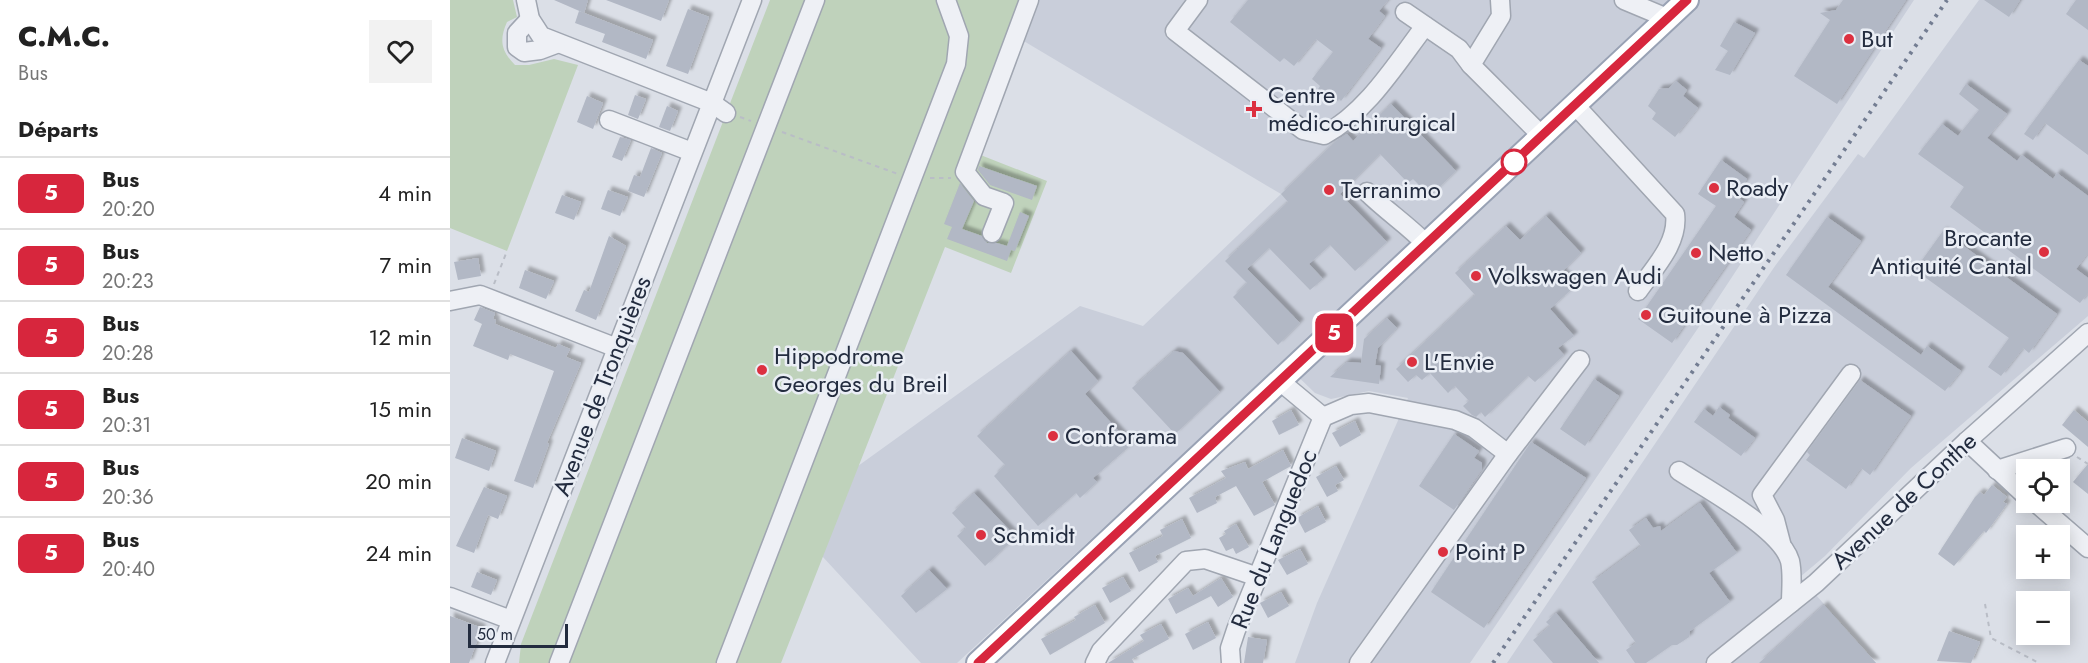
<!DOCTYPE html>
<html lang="fr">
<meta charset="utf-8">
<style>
:root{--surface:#fff;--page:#f2f2f2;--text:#222;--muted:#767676;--line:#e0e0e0}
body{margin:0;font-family:Jost,sans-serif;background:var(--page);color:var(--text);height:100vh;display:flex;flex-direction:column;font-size:22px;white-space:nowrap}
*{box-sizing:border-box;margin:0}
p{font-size:20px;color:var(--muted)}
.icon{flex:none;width:33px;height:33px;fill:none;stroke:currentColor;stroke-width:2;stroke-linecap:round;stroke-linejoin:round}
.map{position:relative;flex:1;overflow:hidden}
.panel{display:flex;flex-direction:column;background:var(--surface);width:450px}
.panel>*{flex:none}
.badge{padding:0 12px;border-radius:9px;font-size:21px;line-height:39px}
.controls{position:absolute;left:1566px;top:459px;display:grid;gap:12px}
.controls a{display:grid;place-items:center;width:54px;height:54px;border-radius:0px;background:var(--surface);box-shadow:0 3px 15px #0003;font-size:30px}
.scale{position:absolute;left:18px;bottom:15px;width:100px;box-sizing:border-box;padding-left:6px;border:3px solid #232c3f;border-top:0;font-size:16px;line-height:21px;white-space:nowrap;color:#232c3f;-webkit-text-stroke:4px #eaeef5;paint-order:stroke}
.map>.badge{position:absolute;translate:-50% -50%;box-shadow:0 0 0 3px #fff}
h2{padding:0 18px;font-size:22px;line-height:54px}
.round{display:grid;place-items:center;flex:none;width:63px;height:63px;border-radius:0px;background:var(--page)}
.headline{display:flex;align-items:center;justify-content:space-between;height:102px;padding:0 18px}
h1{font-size:28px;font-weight:800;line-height:45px}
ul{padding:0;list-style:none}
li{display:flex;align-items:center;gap:18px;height:72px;padding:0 18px;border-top:2px solid var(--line)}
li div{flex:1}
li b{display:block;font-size:22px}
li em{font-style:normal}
li .badge{min-width:66px;font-weight:700;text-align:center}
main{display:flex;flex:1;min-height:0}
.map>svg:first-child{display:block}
.built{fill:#c9ceda}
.green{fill:#bfd2bb}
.building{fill:#b2b8c5;filter:url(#shadow)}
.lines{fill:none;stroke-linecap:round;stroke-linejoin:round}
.minor-casing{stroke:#a0a6b1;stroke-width:21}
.major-casing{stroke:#99a2b4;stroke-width:26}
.path{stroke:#b9bdc6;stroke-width:2;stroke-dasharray:4.5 4.5;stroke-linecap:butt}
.minor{stroke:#eef0f5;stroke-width:18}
.major{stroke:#fff;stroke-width:22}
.rail{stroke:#737d92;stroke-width:4;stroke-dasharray:3 6;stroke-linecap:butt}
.line-casing{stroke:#fff;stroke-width:14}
.line{stroke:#d7263d;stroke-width:9}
.poi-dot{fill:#dc3040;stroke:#eaeef5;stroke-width:2}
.stop-dot{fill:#fff;stroke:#d7263d;stroke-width:3}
.labels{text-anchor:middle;stroke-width:5;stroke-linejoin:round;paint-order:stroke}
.poi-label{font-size:24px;fill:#232c3f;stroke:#eaeef5;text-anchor:start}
.street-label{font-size:24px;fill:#232c3f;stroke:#eaeef5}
</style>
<main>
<section class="panel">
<div class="headline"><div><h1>C.M.C.</h1><p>Bus</p></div><a class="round"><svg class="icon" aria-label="heart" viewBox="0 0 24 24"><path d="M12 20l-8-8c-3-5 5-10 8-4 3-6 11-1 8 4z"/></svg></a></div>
<h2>Départs</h2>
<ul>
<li><span class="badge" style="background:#d7263d;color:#fff">5</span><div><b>Bus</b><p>20:20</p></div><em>4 min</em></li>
<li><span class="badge" style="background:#d7263d;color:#fff">5</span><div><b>Bus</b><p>20:23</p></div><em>7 min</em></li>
<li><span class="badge" style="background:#d7263d;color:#fff">5</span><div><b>Bus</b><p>20:28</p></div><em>12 min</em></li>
<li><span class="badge" style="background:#d7263d;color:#fff">5</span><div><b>Bus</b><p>20:31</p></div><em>15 min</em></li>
<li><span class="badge" style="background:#d7263d;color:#fff">5</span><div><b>Bus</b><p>20:36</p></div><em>20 min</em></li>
<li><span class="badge" style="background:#d7263d;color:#fff">5</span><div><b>Bus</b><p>20:40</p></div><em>24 min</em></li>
</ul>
</section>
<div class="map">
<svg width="1638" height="663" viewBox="0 0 1638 663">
<defs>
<filter id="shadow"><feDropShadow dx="4" dy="-4" stdDeviation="1.5" flood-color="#0004"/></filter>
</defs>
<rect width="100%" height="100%" fill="#dbdfe7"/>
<g class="built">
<path d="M588,0H1464L1259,312L1020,663H845L867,603L958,398L919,391L881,399L865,393L833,362L507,663H471L372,556L408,466L630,306L693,326L831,194L572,40Z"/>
<path d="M1529,0H1638V316L1461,468L1375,556L1350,577L1426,663H1057L1325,266L1408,154L1414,158Z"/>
</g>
<g class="green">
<path d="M0,0H63L67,17L57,22C49,40 51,51 65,65H79L104,59L128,65L57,251L0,228Z"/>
<path d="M320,0H588L528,154L597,181L561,273L495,247L331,663H69L71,644Z"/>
</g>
<g class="building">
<path d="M104,0H138L134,13Z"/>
<path d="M156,0H219L211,21Z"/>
<path d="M798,0H938L929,11L935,16L918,39L931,48L891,101L889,99L884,104L867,91L870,86L862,79L883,52L866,39L844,66L834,58L830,62L780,22Z"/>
<path d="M1393,0H1456L1387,104L1344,76L1380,20L1370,13L1386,10Z"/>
<path d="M1534,0H1570L1559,17Z"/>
<path d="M1626,0H1638V30L1616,14Z"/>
<path d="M238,9L259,17L238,74L216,66Z"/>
<path d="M129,11L203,40L196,59L152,42L155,34L125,23Z"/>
<path d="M1284,22L1305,33L1280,75L1265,70L1278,51L1270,46Z"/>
<path d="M1629,60L1638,66V155L1595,123L1583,140L1574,134Z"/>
<path d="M1226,81L1237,90L1233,96L1248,108L1225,137L1202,119L1206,113L1198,106L1209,89L1219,88Z"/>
<path d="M1516,84L1557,114L1537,138L1567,161L1572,155L1603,179L1607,173L1638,196V253L1626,269L1638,278V293L1630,303L1500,207L1514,187L1468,154L1492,124L1508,136L1529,110L1509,94Z"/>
<path d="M185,95L196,99L188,119L178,115Z"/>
<path d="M137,96L153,103L143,129L127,122Z"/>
<path d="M941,104L1006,171L980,196L963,179L958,183L930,154L890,194L937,242L905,271L880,245L859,264L873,279L860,290L819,248L797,269L850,323L828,345L783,297L797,283L775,261L838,202L831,194L887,140L897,134L903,141Z"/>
<path d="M217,106L228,111L220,131L209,127Z"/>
<path d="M170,137L181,140L172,161L162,157Z"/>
<path d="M201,148L212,153L194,197L178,191L184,175L190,177Z"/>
<path d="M1271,160L1297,179L1286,196L1294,202L1284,217L1301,230L1222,343L1188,319L1266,206L1248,194Z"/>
<path d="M529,166L587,186L582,200L540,185L528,170Z"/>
<path d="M510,183L524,201L512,229L532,236L537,243H547L557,246L570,212L579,216L565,251L561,250L557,261L497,239L502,227L494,224Z"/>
<path d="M158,190L178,197L170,216L151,209Z"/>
<path d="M112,195L131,202L124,220L105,213Z"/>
<path d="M1096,216L1131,253L1112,272L1126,285L1100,309L1124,336L1108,348L1114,355L1085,382L1078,376L1035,417L1031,412L1026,417L1022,415L1013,406L1019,401L1005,386L998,393L980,373L972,380L966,375L958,382L946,369L1025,295L1005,273L1056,226L1070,240Z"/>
<path d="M1377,217L1411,241L1378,287L1471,355L1477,346L1511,371L1495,391L1336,275Z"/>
<path d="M1493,231L1607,314L1579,353L1573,348L1551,376L1538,367L1559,338L1465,270Z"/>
<path d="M159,236L176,246L146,320L125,311L134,290L139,292Z"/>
<path d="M28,258L31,276L8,280L4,262Z"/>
<path d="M75,270L104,281L96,299L69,288Z"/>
<path d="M30,307L45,313L43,319L46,320L45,324L106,348L108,344L120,349L116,357L131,363L97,443L99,444L83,488L64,481L104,371L60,354L58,360L23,346L32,324L24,320Z"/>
<path d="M937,318L947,328L928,348L925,365L931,366L929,384L880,377L897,362L911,363L914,339Z"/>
<path d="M621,351L648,381L635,394L681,445L643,478L647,482L630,498L626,493L588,526L544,476L555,465L527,436Z"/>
<path d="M724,351L733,353L770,392L725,434L682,388Z"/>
<path d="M1144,379L1169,396L1135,446L1110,429Z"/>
<path d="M1410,380L1461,416L1420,475L1411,468L1396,489L1356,460L1360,455L1357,452Z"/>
<path d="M1269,407L1280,415L1278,418L1305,438L1291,456L1244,422L1254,409L1263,416Z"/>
<path d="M841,410L849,425L829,435L822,421Z"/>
<path d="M1624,410L1638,422V447L1612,425Z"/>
<path d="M905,421L911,435L890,447L882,433Z"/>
<path d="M1004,434L1029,451L1024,458L1032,463V469L1004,510L969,486Z"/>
<path d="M12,438L46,451L39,471L5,458Z"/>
<path d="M1081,442L1136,478L1034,628L981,592Z"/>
<path d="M833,450L841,466L812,482L825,505L804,516L786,486L765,497L767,503L747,513L739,498L776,478L771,471L795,462L798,469Z"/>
<path d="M1638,464V494L1623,482Z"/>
<path d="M886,466L894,480L885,485L888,491L877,497L866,477Z"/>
<path d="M1542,485L1557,497L1553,502L1557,504L1536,533L1534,531L1504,566L1488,554L1525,497L1530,492L1534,495Z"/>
<path d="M34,487L57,496L48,519L38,515L24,553L6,546Z"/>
<path d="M524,493L566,537L535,566L507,536L516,528L502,513Z"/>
<path d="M1250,503L1287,553L1259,573L1280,602L1240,631L1239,637L1227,645H1222L1196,663H1185L1176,650L1186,643L1142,582L1191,546L1179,530L1196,518L1203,528L1210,526L1211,531Z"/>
<path d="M868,506L876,522L855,533L847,518Z"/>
<path d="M732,519L741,538L705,556L708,562L689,572L679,553L713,536L710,530Z"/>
<path d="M786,524L799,547L786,554L783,548L776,551L769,538L776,534L774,531Z"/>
<path d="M850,549L858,564L837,575L828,560Z"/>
<path d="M479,570L497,589L466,613L451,596Z"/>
<path d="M27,572L47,580L41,595L21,587Z"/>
<path d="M673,577L681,591L660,603L652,588Z"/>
<path d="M771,578L783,597L768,607L761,596L726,614L718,599L738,588L743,596Z"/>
<path d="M831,592L839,606L818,618L810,603Z"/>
<path d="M645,605L655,623L600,655L591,639L626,620L624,617Z"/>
<path d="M1374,605L1426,663H1309L1337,638Z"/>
<path d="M1106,613L1149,663H1103L1083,640L1100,626L1096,622Z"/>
<path d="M0,616L32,628L19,663H0Z"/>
<path d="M758,622L766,638L743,650L735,634Z"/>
<path d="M711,624L719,639L682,659L684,663H658L694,641L690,635Z"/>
<path d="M1499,631L1530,642L1521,663L1487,661Z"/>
<path d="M798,637L817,640L813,663H794Z"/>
</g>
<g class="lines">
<g class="minor-casing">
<g id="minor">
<path d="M76,0L80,19L91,36L262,103L276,113"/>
<path d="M748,0L725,31L853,130L874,135C917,112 946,64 975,26"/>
<path d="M1050,0L1051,16L1021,65L1092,136"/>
<path d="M1174,0L1217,18"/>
<path d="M955,12L1009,49L1021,65"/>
<path d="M80,19L67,33V47L74,52L90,50L106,44"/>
<path d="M1125,105L1225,214C1229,243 1204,268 1188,291"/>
<path d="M159,120L242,152"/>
<path d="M917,192C936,211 958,225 977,245"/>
<path d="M542,233L554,203L534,196L515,172L579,0"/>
<path d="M0,301L30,295L167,348"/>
<path d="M873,417L901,405L919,403L1005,420L1024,428L1058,454"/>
<path d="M1517,441L1576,496"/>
<path d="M1547,470L1616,448"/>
<path d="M1229,471C1258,490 1331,529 1340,561C1343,574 1341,590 1341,603"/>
<path d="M1585,502L1638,548"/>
<path d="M1331,543L1325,520L1312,495L1401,374"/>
<path d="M0,597L61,620"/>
<path d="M45,663L302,0"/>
<path d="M109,663L365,0"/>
<path d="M276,663L506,64L509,36L496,0"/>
<path d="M645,663L651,651L736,561L755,559L808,577"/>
<path d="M781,663L780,648L786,630L873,417L831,382"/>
<path d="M909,663L1058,454L1130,360"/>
<path d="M1266,663L1366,583L1517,441L1638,333"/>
</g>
</g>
<g class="major-casing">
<path id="major" d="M528,663L1237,0"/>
</g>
<g class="path">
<path d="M290,117L301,121"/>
<path d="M332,132L448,174"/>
<path d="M480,178H501"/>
<path d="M44,284L57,251"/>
<path d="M1627,457L1638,464"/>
<path d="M1535,604L1541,638L1589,663"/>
</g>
<use href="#minor" class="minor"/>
<use href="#major" class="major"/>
<path class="rail" d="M1043,663L1497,0"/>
</g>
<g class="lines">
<g class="line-casing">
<path id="line" d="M528,663L1237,0"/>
</g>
<use href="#line" class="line"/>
</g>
<g class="poi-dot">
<circle cx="1399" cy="39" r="6"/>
<path d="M801 100h6v6h6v6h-6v6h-6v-6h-6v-6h6z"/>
<circle cx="1264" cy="188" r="6"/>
<circle cx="879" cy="190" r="6"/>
<circle cx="1594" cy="252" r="6"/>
<circle cx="1246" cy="253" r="6"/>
<circle cx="1026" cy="276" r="6"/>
<circle cx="1196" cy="315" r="6"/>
<circle cx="962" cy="362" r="6"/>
<circle cx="312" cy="370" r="6"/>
<circle cx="603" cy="436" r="6"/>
<circle cx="531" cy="535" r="6"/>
<circle cx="993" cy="552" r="6"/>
</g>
<circle class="stop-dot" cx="1064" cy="162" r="12"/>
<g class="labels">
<g class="poi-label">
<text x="1411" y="47">But</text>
<text x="818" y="103">Centre<tspan x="818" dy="28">médico-chirurgical</tspan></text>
<text x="1276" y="196">Roady</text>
<text x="891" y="198">Terranimo</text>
<text x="1582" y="246" text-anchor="end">Brocante<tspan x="1582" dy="28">Antiquité Cantal</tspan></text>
<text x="1258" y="261">Netto</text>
<text x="1038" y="284">Volkswagen Audi</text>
<text x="1208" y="323">Guitoune à Pizza</text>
<text x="324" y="364">Hippodrome<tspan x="324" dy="28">Georges du Breil</tspan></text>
<text x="974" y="370">L'Envie</text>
<text x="615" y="444">Conforama</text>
<text x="543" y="543">Schmidt</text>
<text x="1005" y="560">Point P</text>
</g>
<g class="street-label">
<text transform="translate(152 386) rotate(-69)" y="8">Avenue de Tronquières</text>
<text transform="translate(1454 501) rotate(-43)" y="8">Avenue de Conthe</text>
<text transform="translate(824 539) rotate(-68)" y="8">Rue du Languedoc</text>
</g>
</g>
</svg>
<div class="controls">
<a><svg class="icon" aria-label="locate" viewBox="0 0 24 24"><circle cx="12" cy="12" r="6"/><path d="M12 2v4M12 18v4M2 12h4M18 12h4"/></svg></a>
<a>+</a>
<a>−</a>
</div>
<div class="scale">50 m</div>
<b class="badge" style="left:884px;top:333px;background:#d7263d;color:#fff">5</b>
</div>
</main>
